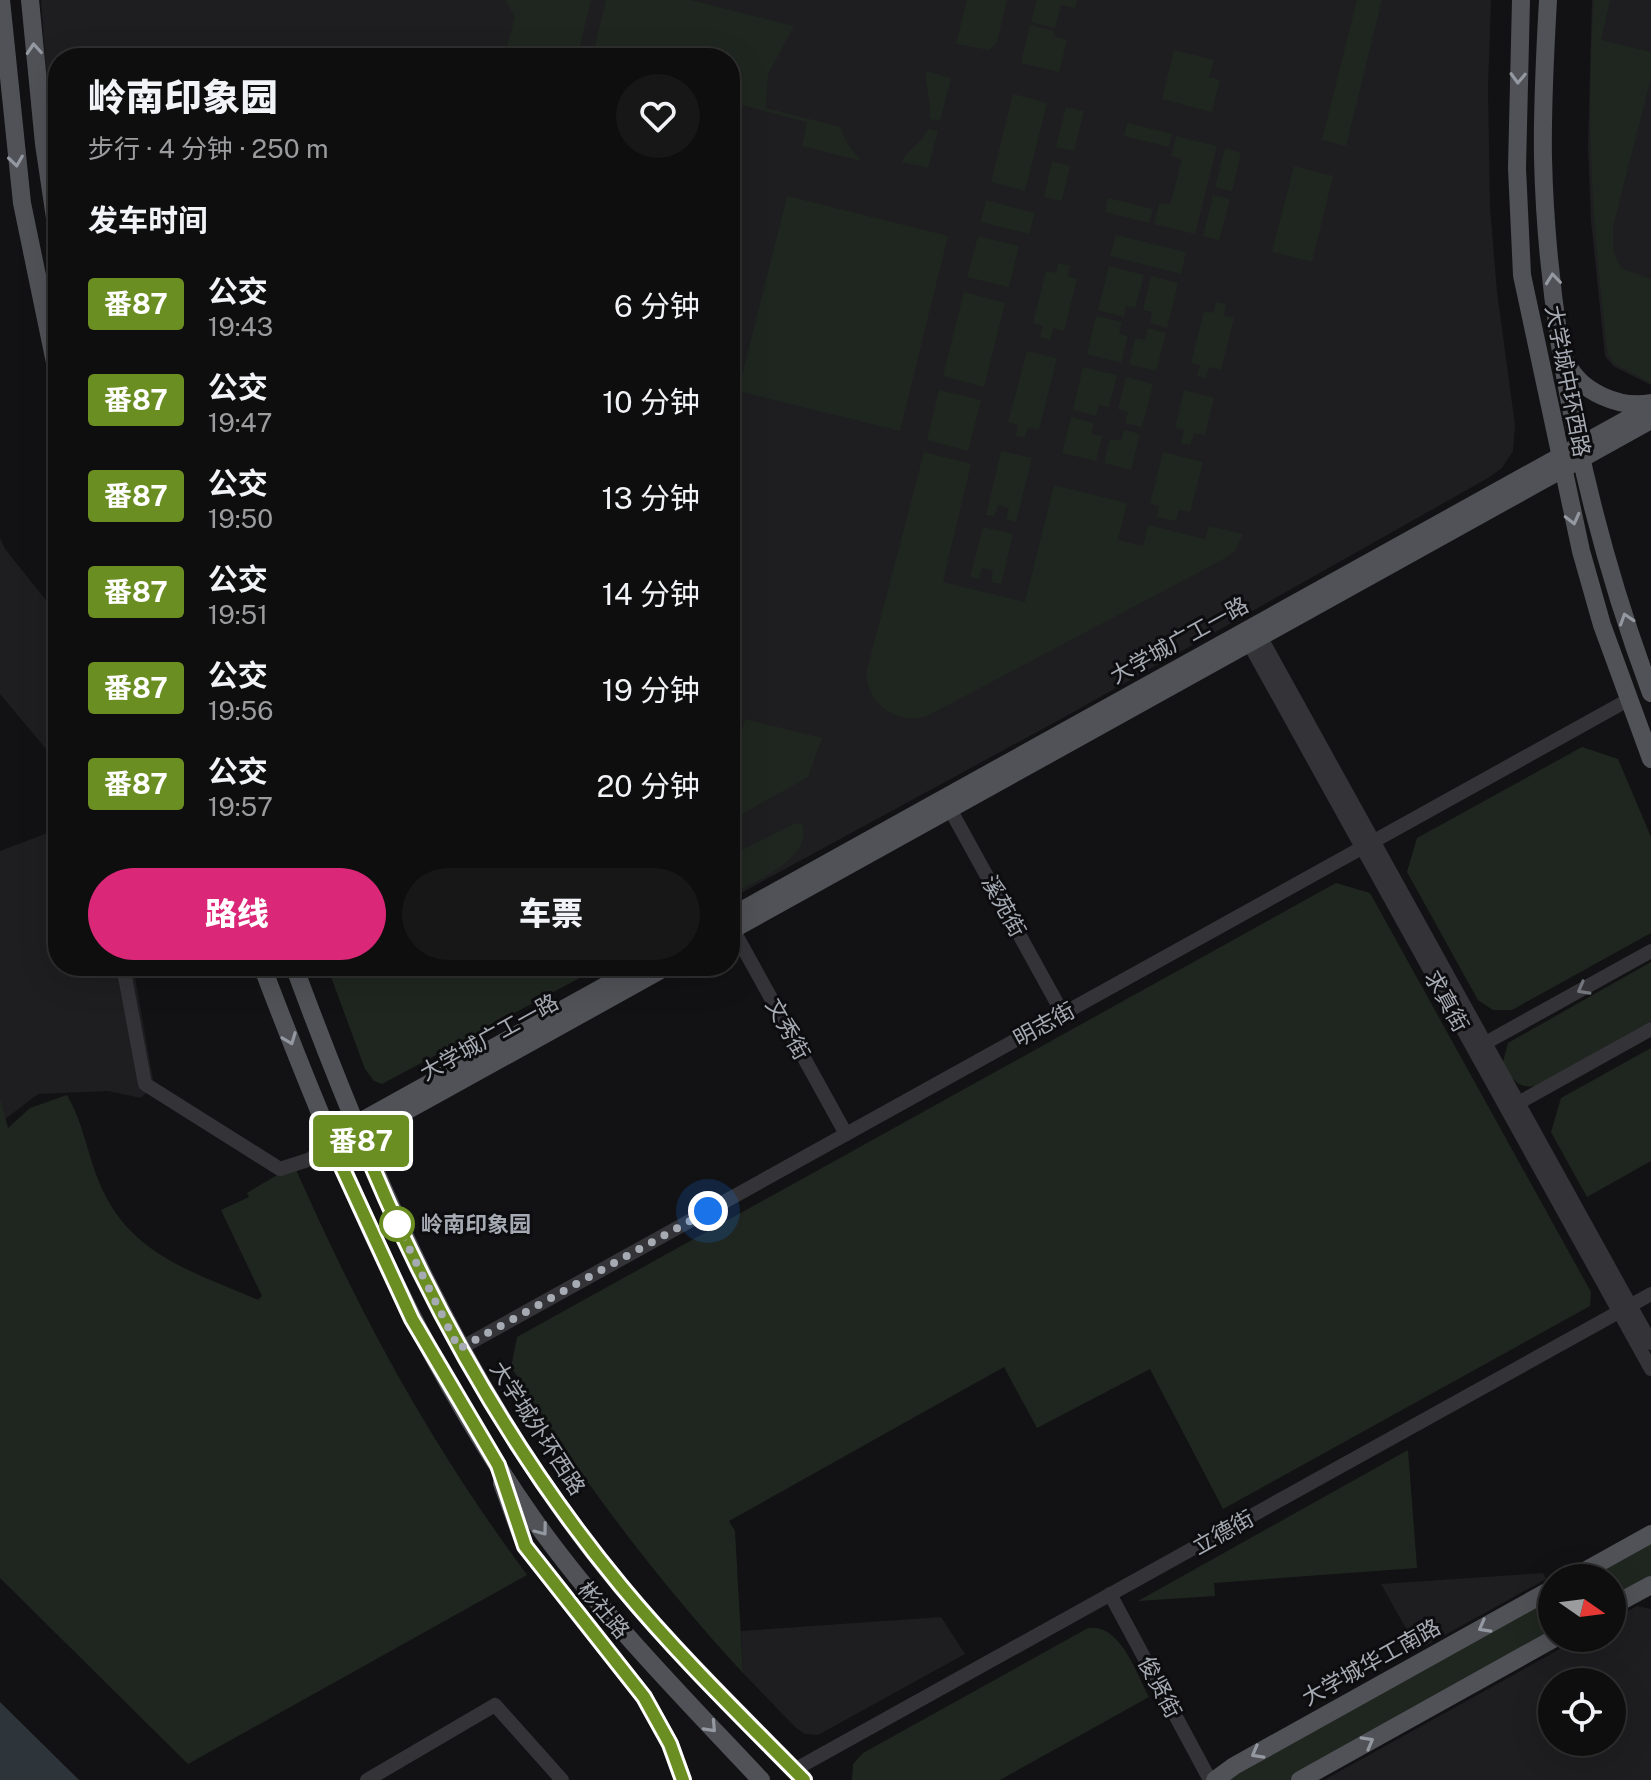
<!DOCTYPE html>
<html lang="zh">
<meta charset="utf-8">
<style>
:root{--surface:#0e0e0f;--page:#171718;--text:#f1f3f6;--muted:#9b9c9e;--line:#2e2e2f;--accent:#db2777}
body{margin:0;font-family:"Public Sans","Noto Sans SC",sans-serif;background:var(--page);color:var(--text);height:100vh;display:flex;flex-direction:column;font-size:30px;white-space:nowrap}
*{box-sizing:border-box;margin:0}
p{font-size:26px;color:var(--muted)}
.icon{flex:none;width:44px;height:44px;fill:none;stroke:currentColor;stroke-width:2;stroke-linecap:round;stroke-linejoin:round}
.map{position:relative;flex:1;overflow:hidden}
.sheet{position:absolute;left:48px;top:48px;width:692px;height:928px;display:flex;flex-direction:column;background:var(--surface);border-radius:32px;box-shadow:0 8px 32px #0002,0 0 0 2px var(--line)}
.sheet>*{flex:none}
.badge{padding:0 16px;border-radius:6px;font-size:28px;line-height:52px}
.needle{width:52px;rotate:104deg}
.controls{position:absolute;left:1538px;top:1564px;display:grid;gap:16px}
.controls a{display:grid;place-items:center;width:88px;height:88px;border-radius:50%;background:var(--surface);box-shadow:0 8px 32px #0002,0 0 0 2px var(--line);font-size:40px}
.you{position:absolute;width:40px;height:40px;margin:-20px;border:6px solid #fff;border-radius:50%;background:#1a73e8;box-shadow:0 0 0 12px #1a73e833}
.map>.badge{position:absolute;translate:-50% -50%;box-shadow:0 0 0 4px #fff}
h2{padding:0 40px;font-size:30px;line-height:72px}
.round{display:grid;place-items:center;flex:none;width:84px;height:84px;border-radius:42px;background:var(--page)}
.summary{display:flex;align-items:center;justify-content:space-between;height:136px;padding:0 40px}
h1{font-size:38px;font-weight:800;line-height:60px}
.button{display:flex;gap:16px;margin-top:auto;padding:16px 40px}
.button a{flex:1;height:92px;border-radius:48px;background:var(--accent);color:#fff;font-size:32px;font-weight:800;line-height:92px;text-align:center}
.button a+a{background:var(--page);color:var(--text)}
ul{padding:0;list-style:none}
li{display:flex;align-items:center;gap:24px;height:96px;padding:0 40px}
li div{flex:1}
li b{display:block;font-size:30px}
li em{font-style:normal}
li .badge{min-width:88px;font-weight:700;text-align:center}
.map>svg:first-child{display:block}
.built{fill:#1e1e21;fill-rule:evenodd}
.green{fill:#1f261f}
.water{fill:#2d353b}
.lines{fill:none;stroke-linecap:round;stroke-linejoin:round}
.minor{stroke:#343438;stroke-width:14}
.major{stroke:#505257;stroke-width:18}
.oneway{stroke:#9498a1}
.oneway2{stroke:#72757c}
.line-casing{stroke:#fff;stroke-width:18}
.line{stroke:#6b8e23;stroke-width:12}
.walk{stroke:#a5aab3;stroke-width:8;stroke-dasharray:0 14.4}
.stop-dot{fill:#fff;stroke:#6b8e23;stroke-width:4}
.labels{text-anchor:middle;stroke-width:6;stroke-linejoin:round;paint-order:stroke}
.street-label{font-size:22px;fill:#a5aab3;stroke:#0d0d0f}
.stop-label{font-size:22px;font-weight:bold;fill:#a5aab3;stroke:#0d0d0f;text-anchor:start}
</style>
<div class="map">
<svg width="1651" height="1780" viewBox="0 0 1651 1780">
<rect width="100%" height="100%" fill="#121214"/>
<g class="built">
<path d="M41,0H1491L1488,88L1490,207L1497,292L1515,425L1513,451L1502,468L1488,478L1070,714L730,899V58H58V115L49,113Z"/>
<path d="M1592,0H1651V385L1613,366L1605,356L1591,221L1588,146Z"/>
<path d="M0,538L5,549L58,615V752L52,756L0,694Z"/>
<path d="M58,829V966H133L154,1085L141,1098L108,1091L38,1094L0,1123V851Z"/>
<path d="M1543,1573L1546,1579L1418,1650L1381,1584Z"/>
<path d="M1637,1606L1651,1609V1780H1324L1580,1638H1612V1620ZM1552,1682H1612V1742H1552Z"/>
<path d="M941,1617L965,1654L818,1735L805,1734L796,1728L743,1673L741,1631Z"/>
</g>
<g class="green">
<path d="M505,0H591L577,58H556L507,46L515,17Z"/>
<path d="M606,0H691L794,26L768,74L766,108L840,127L847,143L861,161L802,146L807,122L730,102V58H592Z"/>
<path d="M967,0H1007L997,42L989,50L956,44Z"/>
<path d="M1037,0H1077L1075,8L1061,5L1055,28L1031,22Z"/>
<path d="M1357,0H1382L1346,146L1322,140Z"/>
<path d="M1594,0H1610L1601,40L1651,52V78L1613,227V251L1621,268L1651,279V383L1615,364L1608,354C1593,237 1585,118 1594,0Z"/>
<path d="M1030,25L1054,31V36L1067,40L1059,72L1021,63Z"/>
<path d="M1174,50L1214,60L1209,77L1220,80L1212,112L1162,99Z"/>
<path d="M926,71L951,78L940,121L930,119C932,102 924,81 926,71Z"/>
<path d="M1013,94L1047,103L1025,191L991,182Z"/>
<path d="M1066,107L1084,111L1074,151L1056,147Z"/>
<path d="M1127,123L1172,134L1169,147L1124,136Z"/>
<path d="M928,129L938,131L928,168L902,162C905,152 922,143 928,129Z"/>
<path d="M1176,136L1217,146L1195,234L1154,224L1159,203L1170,205L1182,159L1171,156Z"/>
<path d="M1225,148L1241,153L1232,191L1215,187Z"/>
<path d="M1052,161L1070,166L1062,201L1044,197Z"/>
<path d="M1294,166L1333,176L1312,262L1272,252Z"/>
<path d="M1213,195L1230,199L1219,240L1203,236Z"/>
<path d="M787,196L948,236L900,431L738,391Z"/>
<path d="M1108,198L1153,209L1149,223L1105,212Z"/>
<path d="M986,200L1035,213L1029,234L981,222Z"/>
<path d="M1116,235L1186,252L1181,274L1110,256Z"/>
<path d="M978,236L1019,246L1009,287L967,277Z"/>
<path d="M1058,263L1070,266L1068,276L1077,279L1064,331L1053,328L1050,340L1040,337L1043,326L1033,323L1046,271L1056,273Z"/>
<path d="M1109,266L1144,275L1135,308L1126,306L1124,317L1098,310Z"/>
<path d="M1151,276L1178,283L1167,328L1150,323L1152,312L1143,310Z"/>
<path d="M964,292L1005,303L984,387L943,376Z"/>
<path d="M1216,302L1226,304L1224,316L1234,318L1221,370L1209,367L1206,378L1197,376L1200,365L1191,363L1204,311L1213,313Z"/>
<path d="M1096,316L1122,322L1119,334L1128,336L1121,363L1087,354Z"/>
<path d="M1148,328L1166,333L1156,371L1129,364L1135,338L1145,340Z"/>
<path d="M1027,351L1057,358L1039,430L1028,428L1025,438L1016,436L1018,425L1008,422Z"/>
<path d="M1083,367L1117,375L1109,407L1099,405L1096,416L1073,410Z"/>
<path d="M1126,377L1153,384L1142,427L1125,423L1128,412L1118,409Z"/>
<path d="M939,390L981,400L968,451L927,440Z"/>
<path d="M1184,390L1214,398L1205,435L1194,433L1190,445L1181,443L1184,430L1175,428Z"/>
<path d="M1071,417L1094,423L1091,434L1102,436L1096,461L1062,453Z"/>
<path d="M1124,430L1140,434L1131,470L1104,463L1110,439L1121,441Z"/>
<path d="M1001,451L1032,458L1016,522L1006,519L1009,508L998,505L994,516L986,515Z"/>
<path d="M924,452L971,464L943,582L1025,602L1054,485L1127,503L1118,540L1143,546L1148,525L1205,539L1209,526L1243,534L1235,551L1222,560L931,714C901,729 864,704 867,670Z"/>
<path d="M1163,452L1203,462L1190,512L1179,510L1176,521L1157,517L1159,506L1150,503Z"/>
<path d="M983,527L1013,534L1001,584L991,582L993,571L982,568L979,579L970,577Z"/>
<path d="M745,719L822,738L808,777L730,821V777Z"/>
<path d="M1582,747L1618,759L1651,837V933L1512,1010H1493L1478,1000L1407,872L1417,838Z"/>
<path d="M796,823L802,824C815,857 752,883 730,895V856Z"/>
<path d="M1336,883L1370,893L1591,1292L1590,1306L1223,1509L1150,1369L1037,1428L1004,1367L729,1521L735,1531L743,1673C655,1578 580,1477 511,1367L517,1337Z"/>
<path d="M1651,962V1021L1535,1086C1516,1089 1511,1077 1503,1062L1508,1043Z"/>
<path d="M327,966H602L382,1084L374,1081L365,1069Z"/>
<path d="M1651,1048V1161L1587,1197L1551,1132L1561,1098Z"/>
<path d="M67,1095C83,1122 87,1153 99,1182C129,1255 192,1271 258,1300L262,1296L221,1210L249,1197L247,1193L294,1165C361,1317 429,1442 527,1575L188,1764L0,1578V1098L8,1128L30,1108Z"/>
<path d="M1408,1450L1417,1568L1214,1583L1215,1596L1138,1601Z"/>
<path d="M1651,1539V1580L1612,1601V1578H1580Z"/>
<path d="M1552,1594V1634L1290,1780H1230L1233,1773Z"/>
<path d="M1088,1628C1121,1623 1136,1674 1149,1697L1000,1780H852L853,1764L863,1753Z"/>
</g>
<path class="water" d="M0,1702L79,1780H0Z"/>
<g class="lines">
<g class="minor">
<path d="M1256,629L1651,1343"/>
<path d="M1245,636L1651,1369"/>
<path d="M945,800L1063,1014"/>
<path d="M730,924L846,1134"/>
<path d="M123,966L145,1084L280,1169L311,1159"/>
<path d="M1480,1046L1651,951"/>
<path d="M1511,1107L1651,1029"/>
<path d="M329,1139L311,1159L334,1151"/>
<path d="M459,1349L1628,700"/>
<path d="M1110,1594L1210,1780"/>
<path d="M794,1770L1651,1294"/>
<path d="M367,1780L495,1705L562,1780"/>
</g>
<g class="major">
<path d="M1,0L22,203L58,377"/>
<path d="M30,0L44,144L58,238"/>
<path d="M1521,0L1517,168L1522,275L1581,551L1602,625L1651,759"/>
<path d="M1548,0C1545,53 1542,105 1543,158C1547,336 1589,527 1651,693"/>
<path d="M1567,363C1580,392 1620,409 1651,403"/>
<path d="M730,917L1651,406"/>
<path d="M730,931L1651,420"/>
<path d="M262,966C336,1160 414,1350 534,1520C601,1614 682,1696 761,1780"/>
<path d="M294,966C373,1180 462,1387 605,1567C666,1643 737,1711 804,1780"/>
<path d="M329,1139L641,966"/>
<path d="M334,1151L668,966"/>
<path d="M502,1483L525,1546L644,1697L670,1744L683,1780"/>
<path d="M1572,1578L1651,1534"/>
<path d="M1612,1606L1651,1585"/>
<path d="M1215,1780L1234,1766L1552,1589"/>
<path d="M1300,1780L1555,1638"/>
</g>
</g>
<defs><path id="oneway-chevron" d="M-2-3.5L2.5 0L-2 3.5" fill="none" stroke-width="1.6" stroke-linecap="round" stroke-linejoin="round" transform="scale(2)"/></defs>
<g class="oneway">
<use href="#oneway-chevron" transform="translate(34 49) rotate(-94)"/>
<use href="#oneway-chevron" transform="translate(1518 78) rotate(92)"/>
<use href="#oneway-chevron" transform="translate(16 161) rotate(82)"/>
<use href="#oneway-chevron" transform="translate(1553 279) rotate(-96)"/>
<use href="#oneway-chevron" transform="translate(1573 519) rotate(76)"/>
<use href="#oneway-chevron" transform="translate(1626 619) rotate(-108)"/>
<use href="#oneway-chevron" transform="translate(290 1039) rotate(69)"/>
<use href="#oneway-chevron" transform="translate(542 1530) rotate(53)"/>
<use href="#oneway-chevron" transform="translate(1484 1627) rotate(151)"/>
<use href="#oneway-chevron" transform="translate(711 1727) rotate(47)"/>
<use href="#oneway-chevron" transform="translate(1368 1742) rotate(-29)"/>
<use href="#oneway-chevron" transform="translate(1257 1753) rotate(151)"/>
</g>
<use class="oneway2" href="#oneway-chevron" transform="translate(1583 989) rotate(151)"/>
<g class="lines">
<g class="line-casing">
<path id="line" d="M683,1780L670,1744L644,1697L525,1546L498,1465L412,1319L329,1139L355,1125C421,1290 507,1448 621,1586C677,1654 742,1717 804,1780"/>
</g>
<use href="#line" class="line"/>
<path class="walk" d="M397,1224L459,1349L708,1211"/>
</g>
<circle class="stop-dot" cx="397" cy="1224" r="16"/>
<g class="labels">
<g class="street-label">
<text transform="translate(1568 381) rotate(79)" y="8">大学城中环西路</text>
<text transform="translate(1179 640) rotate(-29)" y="8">大学城广工一路</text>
<text transform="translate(1004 906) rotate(61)" y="8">溪苑街</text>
<text transform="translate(1447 1001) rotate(61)" y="8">求真街</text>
<text transform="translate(1044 1024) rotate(-29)" y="8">明志街</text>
<text transform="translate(788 1029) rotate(61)" y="8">文秀街</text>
<text transform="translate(489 1037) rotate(-29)" y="8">大学城广工一路</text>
<text transform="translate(538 1428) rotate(57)" y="8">大学城外环西路</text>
<text transform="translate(1223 1532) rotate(-29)" y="8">立德街</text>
<text transform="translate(604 1610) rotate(50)" y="8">彬社路</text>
<text transform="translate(1371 1662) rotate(-29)" y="8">大学城华工南路</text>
<text transform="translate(1160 1687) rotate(62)" y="8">俊贤街</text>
</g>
<g class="stop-label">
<text x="421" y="1232">岭南印象园</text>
</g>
</g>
</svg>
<div class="controls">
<a><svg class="needle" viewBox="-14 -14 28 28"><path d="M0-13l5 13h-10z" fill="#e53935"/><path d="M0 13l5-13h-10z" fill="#9b9c9e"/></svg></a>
<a><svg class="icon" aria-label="locate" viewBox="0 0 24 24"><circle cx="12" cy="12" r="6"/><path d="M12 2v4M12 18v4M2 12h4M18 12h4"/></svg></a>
</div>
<div class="you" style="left:708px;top:1211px"></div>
<b class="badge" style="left:361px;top:1141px;background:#6b8e23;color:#fff">番87</b>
<section class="sheet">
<div class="summary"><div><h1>岭南印象园</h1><p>步行 · 4 分钟 · 250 m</p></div><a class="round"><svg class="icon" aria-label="heart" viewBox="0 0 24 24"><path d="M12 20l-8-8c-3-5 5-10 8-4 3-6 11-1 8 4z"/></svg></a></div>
<h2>发车时间</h2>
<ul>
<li><span class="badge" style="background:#6b8e23;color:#fff">番87</span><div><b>公交</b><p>19:43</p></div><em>6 分钟</em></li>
<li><span class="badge" style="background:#6b8e23;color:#fff">番87</span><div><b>公交</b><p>19:47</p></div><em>10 分钟</em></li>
<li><span class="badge" style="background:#6b8e23;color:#fff">番87</span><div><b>公交</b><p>19:50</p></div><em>13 分钟</em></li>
<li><span class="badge" style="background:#6b8e23;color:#fff">番87</span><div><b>公交</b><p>19:51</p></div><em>14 分钟</em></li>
<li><span class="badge" style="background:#6b8e23;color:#fff">番87</span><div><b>公交</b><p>19:56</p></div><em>19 分钟</em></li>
<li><span class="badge" style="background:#6b8e23;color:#fff">番87</span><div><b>公交</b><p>19:57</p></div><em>20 分钟</em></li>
</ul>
<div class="button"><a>路线</a><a>车票</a></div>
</section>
</div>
